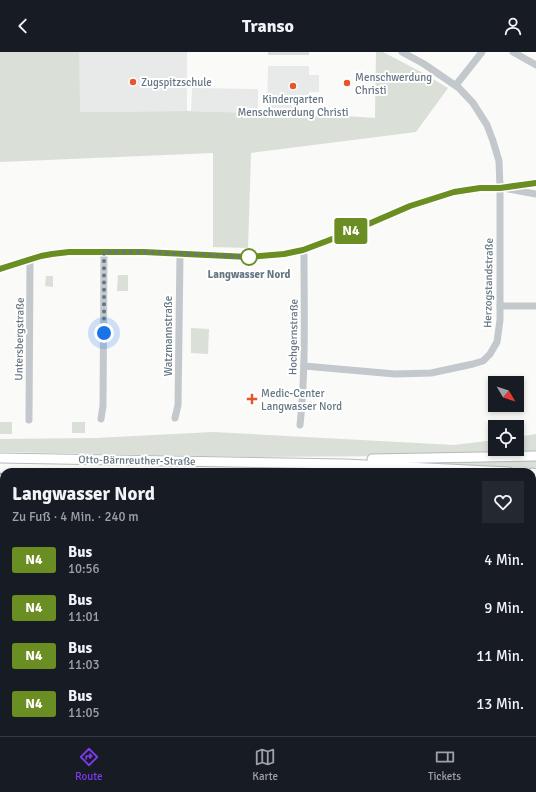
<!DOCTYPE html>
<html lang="de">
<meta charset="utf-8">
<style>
:root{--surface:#171b24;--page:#242831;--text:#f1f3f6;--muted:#9ea1a6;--line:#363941;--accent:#7c3aed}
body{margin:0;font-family:Signika,sans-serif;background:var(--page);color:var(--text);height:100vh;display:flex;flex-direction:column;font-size:15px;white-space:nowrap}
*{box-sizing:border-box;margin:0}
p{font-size:13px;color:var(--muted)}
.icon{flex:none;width:22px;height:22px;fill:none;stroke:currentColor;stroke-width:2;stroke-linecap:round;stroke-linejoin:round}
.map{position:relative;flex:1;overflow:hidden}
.side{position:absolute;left:0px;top:416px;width:536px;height:268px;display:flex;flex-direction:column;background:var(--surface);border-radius:12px 12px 0 0;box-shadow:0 2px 6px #0003}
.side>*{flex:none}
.badge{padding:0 8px;border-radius:3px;font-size:14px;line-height:26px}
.needle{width:26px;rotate:129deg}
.controls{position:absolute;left:488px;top:324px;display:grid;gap:8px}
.controls a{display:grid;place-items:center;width:36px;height:36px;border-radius:0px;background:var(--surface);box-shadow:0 2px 6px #0003;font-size:20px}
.you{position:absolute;width:20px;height:20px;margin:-10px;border:3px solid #fff;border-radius:50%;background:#1a73e8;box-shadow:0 0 0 6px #1a73e833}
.map>.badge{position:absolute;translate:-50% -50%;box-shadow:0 0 0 2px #fff}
.round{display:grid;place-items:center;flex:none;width:42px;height:42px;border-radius:0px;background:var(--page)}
.overview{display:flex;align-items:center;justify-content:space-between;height:68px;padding:0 12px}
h1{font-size:19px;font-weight:700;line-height:30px}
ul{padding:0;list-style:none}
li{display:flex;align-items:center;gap:12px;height:48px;padding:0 12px}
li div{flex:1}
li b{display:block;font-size:15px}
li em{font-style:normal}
li .badge{min-width:44px;font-weight:700;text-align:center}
header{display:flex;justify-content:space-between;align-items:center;height:52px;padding:0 12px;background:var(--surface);font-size:18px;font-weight:700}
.tabs{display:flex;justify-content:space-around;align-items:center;height:56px;border-top:1px solid var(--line);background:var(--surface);font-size:11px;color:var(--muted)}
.tabs a{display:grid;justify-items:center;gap:2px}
.tabs .selected{color:var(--accent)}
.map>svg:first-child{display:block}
.built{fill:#e8e9e9}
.green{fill:#dadfd7}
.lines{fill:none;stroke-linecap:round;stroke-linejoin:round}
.major-casing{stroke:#b5babe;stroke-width:11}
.minor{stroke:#c3c8cc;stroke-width:7}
.major{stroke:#fff;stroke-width:9}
.rail{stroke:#a2aab0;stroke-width:2;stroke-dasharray:6 3;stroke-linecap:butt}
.line-casing{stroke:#fff;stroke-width:9}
.line{stroke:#6b8e23;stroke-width:6}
.walk{stroke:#657683;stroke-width:4;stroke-dasharray:0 7.2}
.poi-dot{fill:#e4572e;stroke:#fff;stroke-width:1.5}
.stop-dot{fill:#fff;stroke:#6b8e23;stroke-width:2}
.labels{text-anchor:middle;stroke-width:4;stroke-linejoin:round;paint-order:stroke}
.poi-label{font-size:11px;fill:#657683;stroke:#fff;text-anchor:start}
.stop-label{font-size:11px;font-weight:bold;fill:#657683;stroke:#fff}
.street-label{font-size:11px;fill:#657683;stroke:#fff}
</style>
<header><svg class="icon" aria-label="back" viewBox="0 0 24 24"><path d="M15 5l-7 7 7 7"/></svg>Transo<svg class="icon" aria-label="person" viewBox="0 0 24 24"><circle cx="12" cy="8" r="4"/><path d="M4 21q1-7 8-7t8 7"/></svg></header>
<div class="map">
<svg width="536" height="684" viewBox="0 0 536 684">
<rect width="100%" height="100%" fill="#fafaf8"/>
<g class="built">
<path d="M79,0H187V59L79,60Z"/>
<path d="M268,14H309V23H319V40H309V48H299V64H267Z"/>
<path d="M192,36L258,37V61L191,59Z"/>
<path d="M138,416L373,418L407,420H4V437H0V420L39,419Z"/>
<path d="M532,495L536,496V684H465V680H532Z"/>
<path d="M274,680H406L409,684H270Z"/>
</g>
<g class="green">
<path d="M0,0H79L80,60L187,59L258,61L267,64L332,63L375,66L376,0H383L423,21L448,36L416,80L251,101L248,196L213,195V101L0,110Z"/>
<rect x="268" y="0" width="41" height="3"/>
<path d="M118,223H128V239H117Z"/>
<path d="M46,224H53V235L45,234Z"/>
<path d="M191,276L209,277L208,302L191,301Z"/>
<rect x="0" y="370" width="12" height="12"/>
<rect x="72" y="370" width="13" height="11"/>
<path d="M213,380L454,393L495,388V397H517V385L536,382V417L391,409L390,404L256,405L0,400V387L96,386Z"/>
<path d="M0,450H4V511L0,512Z"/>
<path d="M532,469H536V496L532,495Z"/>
<rect x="473" y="680" width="27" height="4"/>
</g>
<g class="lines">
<g class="major-casing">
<g id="major">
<path d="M0,406L345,412L509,420"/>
<path d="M372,407L536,404"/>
<path d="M532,421L536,422"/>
<path d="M532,442H536"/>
<path d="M0,444L4,443"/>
<path d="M532,460L536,461"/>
</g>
</g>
<g class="minor">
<path d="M513,0L536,13"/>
<path d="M456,33L482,0"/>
<path d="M508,137L536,142"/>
<path d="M0,217L52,202L69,200H144L253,205L284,202L303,198L343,183L410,154L454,140L480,136H500L536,131"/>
<path d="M500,254H536"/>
<path d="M304,314L395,322L431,321L473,312L483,309L490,302L497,290L500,268V136L499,109L493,89L487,73L473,51L459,36L424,12L402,0"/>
<path d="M175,366L178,353L180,203"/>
<path d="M101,367L103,354L104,200"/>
<path d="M29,368L30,207"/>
<path d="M300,373C306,317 304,260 304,204L303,198"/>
<path d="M0,567L4,563"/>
<path d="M0,590L4,586"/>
<path d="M0,612L4,608"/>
<path d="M0,624L4,628"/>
<path d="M178,680L182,684"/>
<path d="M420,680L424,684"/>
<path d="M512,684V680"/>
</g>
<use href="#major" class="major"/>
<g class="rail">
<path d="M81,420L138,418L260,420"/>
<path d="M0,422H4"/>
<path d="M532,429H536"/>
<path d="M0,434H4"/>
</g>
</g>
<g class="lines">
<g class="line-casing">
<path id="line" d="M0,217L41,204L52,202L69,200H144L249,205L284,202L303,198L343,183L410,154L454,140L480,136H500L536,131"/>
</g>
<use href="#line" class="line"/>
<path class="walk" d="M104,281V200H144L249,205"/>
</g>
<g class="poi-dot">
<circle cx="133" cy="30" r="4"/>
<circle cx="347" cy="31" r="4"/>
<circle cx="293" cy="34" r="4"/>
<path d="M250 341h4v4h4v4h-4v4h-4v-4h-4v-4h4z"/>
</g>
<circle class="stop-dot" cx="249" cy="205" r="8"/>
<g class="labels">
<g class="poi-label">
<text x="355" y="29">Menschwerdung<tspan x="355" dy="13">Christi</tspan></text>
<text x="141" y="34">Zugspitzschule</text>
<text x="293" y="51" text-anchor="middle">Kindergarten<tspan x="293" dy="13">Menschwerdung Christi</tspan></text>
<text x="261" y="345">Medic-Center<tspan x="261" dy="13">Langwasser Nord</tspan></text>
</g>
<g class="stop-label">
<text x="249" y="226">Langwasser Nord</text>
</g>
<g class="street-label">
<text transform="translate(488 231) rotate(-89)" y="4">Herzogstandstraße</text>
<text transform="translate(168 284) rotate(-90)" y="4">Watzmannstraße</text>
<text transform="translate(293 285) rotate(-89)" y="4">Hochgernstraße</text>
<text transform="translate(19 287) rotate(-89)" y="4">Untersbergstraße</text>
<text transform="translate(137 408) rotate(1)" y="4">Otto-Bärnreuther-Straße</text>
</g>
</g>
</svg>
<div class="controls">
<a><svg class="needle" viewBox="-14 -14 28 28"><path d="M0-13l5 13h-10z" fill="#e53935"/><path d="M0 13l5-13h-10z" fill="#9ea1a6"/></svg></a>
<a><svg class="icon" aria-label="locate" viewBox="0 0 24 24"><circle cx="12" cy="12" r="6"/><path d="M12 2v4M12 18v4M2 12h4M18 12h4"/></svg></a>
</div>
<div class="you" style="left:104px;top:281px"></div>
<b class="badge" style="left:351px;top:179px;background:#6b8e23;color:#fff">N4</b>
<section class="side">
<div class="overview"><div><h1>Langwasser Nord</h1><p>Zu Fuß · 4 Min. · 240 m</p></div><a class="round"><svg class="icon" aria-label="heart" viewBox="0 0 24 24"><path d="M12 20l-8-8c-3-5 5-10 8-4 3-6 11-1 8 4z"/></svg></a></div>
<ul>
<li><span class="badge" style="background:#6b8e23;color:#fff">N4</span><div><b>Bus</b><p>10:56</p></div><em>4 Min.</em></li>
<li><span class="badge" style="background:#6b8e23;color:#fff">N4</span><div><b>Bus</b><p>11:01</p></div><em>9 Min.</em></li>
<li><span class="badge" style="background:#6b8e23;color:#fff">N4</span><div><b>Bus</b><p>11:03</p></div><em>11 Min.</em></li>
<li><span class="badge" style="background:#6b8e23;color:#fff">N4</span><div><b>Bus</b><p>11:05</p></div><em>13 Min.</em></li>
</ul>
</section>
</div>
<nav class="tabs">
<a class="selected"><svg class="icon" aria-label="directions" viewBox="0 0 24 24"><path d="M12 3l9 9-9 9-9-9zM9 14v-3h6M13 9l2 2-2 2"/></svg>Route</a>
<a><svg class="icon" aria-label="map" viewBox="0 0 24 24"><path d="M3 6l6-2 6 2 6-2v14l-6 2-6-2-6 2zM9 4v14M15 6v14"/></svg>Karte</a>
<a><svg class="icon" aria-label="tickets" viewBox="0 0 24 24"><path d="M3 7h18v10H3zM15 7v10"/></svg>Tickets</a>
</nav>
